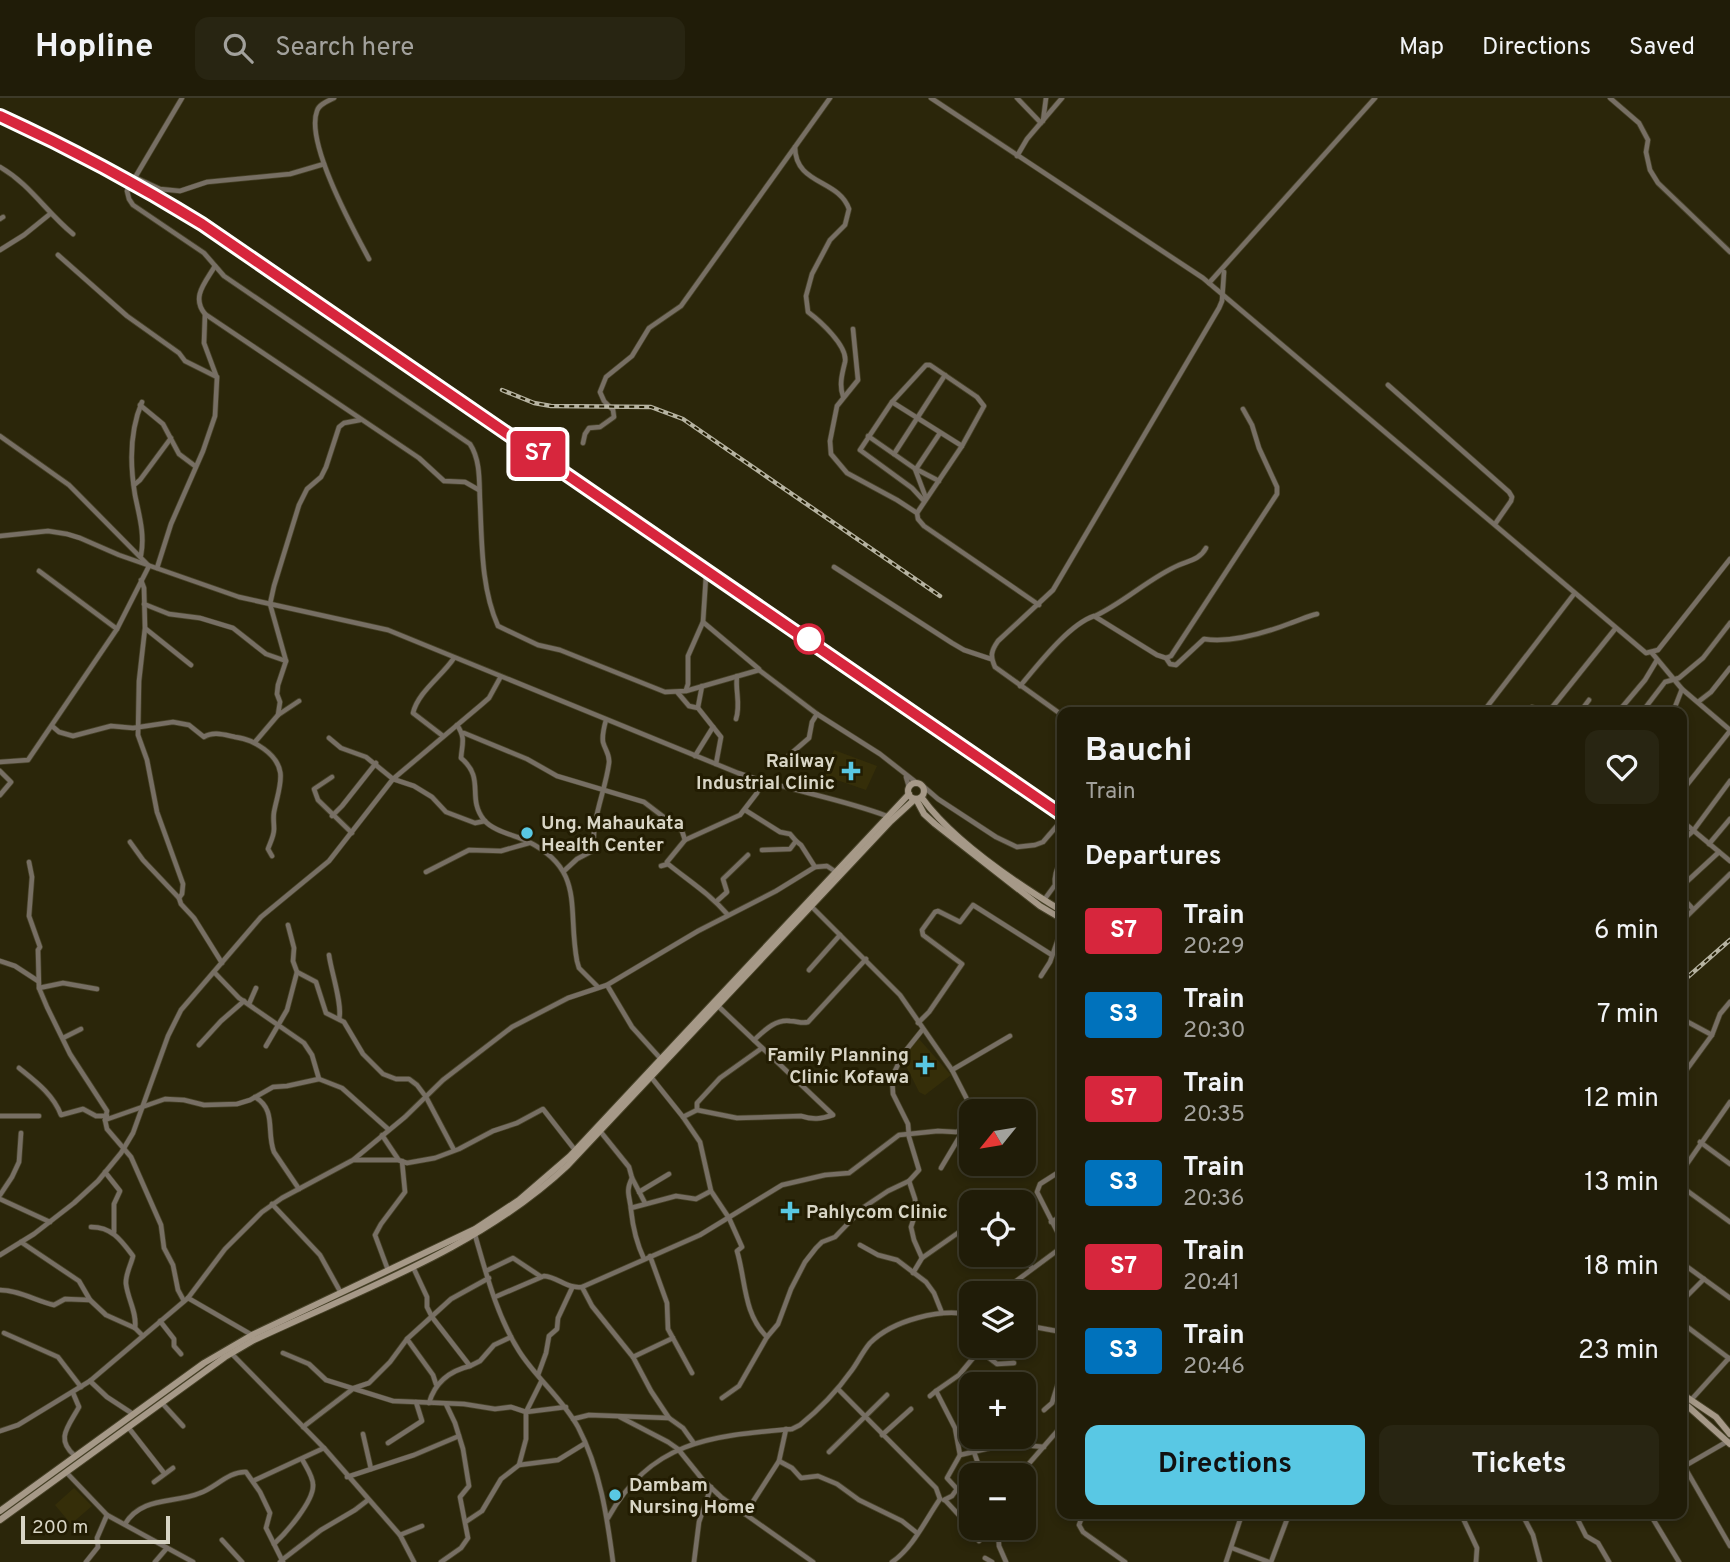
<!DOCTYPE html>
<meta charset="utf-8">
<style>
:root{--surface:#201c08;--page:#282512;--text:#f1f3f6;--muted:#a2a19c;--line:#3d3a29;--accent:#59c8e4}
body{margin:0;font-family:Overpass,sans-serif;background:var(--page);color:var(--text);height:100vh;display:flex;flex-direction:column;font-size:26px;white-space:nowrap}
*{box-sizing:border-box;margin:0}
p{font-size:23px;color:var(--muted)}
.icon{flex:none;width:38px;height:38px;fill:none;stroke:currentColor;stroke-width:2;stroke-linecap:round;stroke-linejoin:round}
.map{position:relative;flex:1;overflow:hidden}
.side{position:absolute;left:1057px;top:609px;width:630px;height:812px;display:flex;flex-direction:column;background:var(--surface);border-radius:14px;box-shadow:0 4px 10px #0003,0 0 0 2px var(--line)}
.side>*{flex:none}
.badge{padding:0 14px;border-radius:5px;font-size:24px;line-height:46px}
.needle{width:46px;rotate:240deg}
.controls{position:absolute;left:959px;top:1001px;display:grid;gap:14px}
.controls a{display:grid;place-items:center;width:77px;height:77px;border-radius:14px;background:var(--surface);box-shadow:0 4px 10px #0003,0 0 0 2px var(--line);font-size:35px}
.scale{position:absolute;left:21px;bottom:18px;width:149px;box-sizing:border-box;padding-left:7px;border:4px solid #d8d5c5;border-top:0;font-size:19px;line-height:24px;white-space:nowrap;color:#d8d5c5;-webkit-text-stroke:5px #221c02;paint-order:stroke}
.map>.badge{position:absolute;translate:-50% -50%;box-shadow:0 0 0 4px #fff}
h2{padding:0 28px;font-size:26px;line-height:63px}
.round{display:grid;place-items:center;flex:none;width:74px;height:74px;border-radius:14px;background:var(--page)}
.summary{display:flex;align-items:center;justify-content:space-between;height:119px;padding:0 28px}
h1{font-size:33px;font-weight:700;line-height:52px}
.primary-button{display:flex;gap:14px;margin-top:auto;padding:14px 28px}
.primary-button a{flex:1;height:80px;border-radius:14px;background:var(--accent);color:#111;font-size:28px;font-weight:700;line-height:80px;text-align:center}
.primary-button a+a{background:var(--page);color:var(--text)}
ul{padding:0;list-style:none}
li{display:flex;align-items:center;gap:21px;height:84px;padding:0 28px}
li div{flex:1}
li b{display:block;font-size:26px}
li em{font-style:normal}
li .badge{min-width:77px;font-weight:700;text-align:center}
header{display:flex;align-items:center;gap:42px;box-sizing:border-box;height:98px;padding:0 35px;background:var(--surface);border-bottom:2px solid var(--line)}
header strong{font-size:33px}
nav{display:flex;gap:38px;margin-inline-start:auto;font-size:24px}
.search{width:490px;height:63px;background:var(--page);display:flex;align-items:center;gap:18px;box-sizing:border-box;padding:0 24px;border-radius:14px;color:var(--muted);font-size:26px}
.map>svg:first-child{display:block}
.built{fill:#352e09}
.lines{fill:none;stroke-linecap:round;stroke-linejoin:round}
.street-casing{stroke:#474228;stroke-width:6}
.secondary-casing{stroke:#474228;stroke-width:8}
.street{stroke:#776f64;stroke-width:4.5}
.secondary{stroke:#a69988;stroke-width:6}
.rail-casing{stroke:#b6b3a1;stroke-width:4.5}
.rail{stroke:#221c02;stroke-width:2;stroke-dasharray:5;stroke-linecap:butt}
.line-casing{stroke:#fff;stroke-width:16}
.line{stroke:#d7263d;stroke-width:10}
.stop-dot{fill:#fff;stroke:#d7263d;stroke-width:3.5}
.poi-dot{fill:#59c8e4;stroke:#221c02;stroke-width:2.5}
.labels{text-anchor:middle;stroke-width:6;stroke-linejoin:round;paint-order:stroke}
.poi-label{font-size:19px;font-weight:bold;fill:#d8d5c5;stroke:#221c02;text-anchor:start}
</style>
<header>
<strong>Hopline</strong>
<div class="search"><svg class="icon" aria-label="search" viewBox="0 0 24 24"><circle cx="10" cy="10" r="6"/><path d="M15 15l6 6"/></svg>Search here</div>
<nav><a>Map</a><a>Directions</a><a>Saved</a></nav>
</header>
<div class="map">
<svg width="1730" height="1464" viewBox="0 0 1730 1464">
<rect width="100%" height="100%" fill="#2b260a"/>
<g class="built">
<path d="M834,652L877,668L866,692L825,678Z"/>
<path d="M919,941L951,977L925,997L919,994L901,958Z"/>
<path d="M74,1390L92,1408L71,1426L55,1407Z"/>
</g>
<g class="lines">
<g class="street-casing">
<g id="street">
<path d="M182,0L127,93L129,101L133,107L204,155L224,178L470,346C481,363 479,385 480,404C482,445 481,490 498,528L538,547L560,552L665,594L686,593L759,572L817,616L880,656L917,685"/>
<path d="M334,0C328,3 319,6 317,13C305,44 353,131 369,161"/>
<path d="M931,0L1203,180L1646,555L1658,552L1730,461"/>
<path d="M1017,0L1041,25"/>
<path d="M1610,0L1639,25L1648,42L1646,54L1650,72L1658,85L1730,154"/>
<path d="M1043,23L1046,0"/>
<path d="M795,49C795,87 839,81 849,111L845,127L830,142L812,176L806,198L808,214C820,223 848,248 845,264C842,276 839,287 843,298"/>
<path d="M1017,58L1027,41L1062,0"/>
<path d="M0,69C31,87 45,113 73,136"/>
<path d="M134,79L160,91L180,93L207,84L290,76L324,66"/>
<path d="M0,121L3,119"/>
<path d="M0,152L24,137L50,116"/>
<path d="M58,157L127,218L179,255L185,263L217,279"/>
<path d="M215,168C205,185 191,199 205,216L419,360L444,383L465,384L479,392"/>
<path d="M1209,185L1375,0"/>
<path d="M853,231L858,282L837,308L830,343L831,356L847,375L897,402L917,415"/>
<path d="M1388,287L1509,394L1512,399L1511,403L1495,426"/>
<path d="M892,304L962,348"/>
<path d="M140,307L163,326L179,356L195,368"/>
<path d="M0,338L69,387L148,467"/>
<path d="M868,338L914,370L939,383"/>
<path d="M583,345L585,336L589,330L600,329L614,319L613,312L604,303L600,294L606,279L632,258L649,230L681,208L830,0"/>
<path d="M894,356L945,277"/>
<path d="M915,371L926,400"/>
<path d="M916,371L940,335"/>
<path d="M134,387L140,382L171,340"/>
<path d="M924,403L912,390L860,352L892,304L926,267H930L977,299L984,308L962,348L917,415L918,421L924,428L1039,507"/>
<path d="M0,438L48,433L67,436L80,440L119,457L239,499L388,532L738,675C787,692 839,700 887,718"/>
<path d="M141,457C145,436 139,417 135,397C130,367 130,332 142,304"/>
<path d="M834,469L952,545L964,552L991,561"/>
<path d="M157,470L171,426L203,353L215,318L217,280L204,245L205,216"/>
<path d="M39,473L117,531"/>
<path d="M141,482L144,490L145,530L139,583L138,637L147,662L157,714L183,786L182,796L179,800"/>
<path d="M144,506L169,516L200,520L233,530L266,556L286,563"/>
<path d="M1095,518C1125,504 1149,480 1179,467C1191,462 1200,461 1206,450"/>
<path d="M703,524L759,571"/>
<path d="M146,531L191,567"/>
<path d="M1652,555L1682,591L1730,632"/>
<path d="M1166,560L1170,566L1176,567L1204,541C1230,545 1265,535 1291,525C1300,522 1308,518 1317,516"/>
<path d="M1020,588C1038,567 1068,527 1094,518L1157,557L1166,560L1171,558L1277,396V389L1259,350L1252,327L1243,311"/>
<path d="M686,592L688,586V558L703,524L706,478"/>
<path d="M678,595L689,608L698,610L721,639L716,666"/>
<path d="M1698,604L1711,594L1730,570"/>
<path d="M698,609L702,588"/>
<path d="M1483,614L1574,496"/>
<path d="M1526,614L1532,609L1544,614L1550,612L1615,531"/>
<path d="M1580,614L1589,602"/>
<path d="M1618,614L1645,582L1657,562"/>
<path d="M1642,614L1665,584L1679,580L1703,560L1730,525"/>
<path d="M1673,614L1682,591"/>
<path d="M278,617L280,604L277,596L278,587L286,563L270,506L274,488L299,407L307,391L321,379L326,369L339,329L344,325L360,322"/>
<path d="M1062,617L995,569C990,558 991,553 998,543L1053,492L1219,210L1222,203L1224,174"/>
<path d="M736,621C741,606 735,593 737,578"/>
<path d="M457,627C466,640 462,646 461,660C486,681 466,699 484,722C493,733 514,737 527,743C586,772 567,810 577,863L579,870L598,889"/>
<path d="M52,628L59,634L73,638L111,628L133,630L173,624L189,627L204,639C213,633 225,637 235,639C248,641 254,644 264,651C290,670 279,688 274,714C273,720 274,725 274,731C274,738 270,745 268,751L272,758"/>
<path d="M464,635L527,661L557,678L644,704L682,733L685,742"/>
<path d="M443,638L413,615C418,594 442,578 454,560"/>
<path d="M329,640L341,650L366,659L393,681L414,688L432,699L446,714L475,725L485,723"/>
<path d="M255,644L278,617L299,603"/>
<path d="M695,658L713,629"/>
<path d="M0,664L28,662L117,531L149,468"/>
<path d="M779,666L809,640L812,624L817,616"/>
<path d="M0,673L11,684L0,697"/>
<path d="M332,679L314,691L318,702L352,735"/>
<path d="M906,679L909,689"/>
<path d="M923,688L938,701L996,739L1017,749L1035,747L1043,744L1062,722"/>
<path d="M1682,693L1730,633"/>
<path d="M745,712L780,734L790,736L796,743"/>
<path d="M332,718L342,708L376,665"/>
<path d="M1682,723L1730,763"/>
<path d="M1682,743L1693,733L1730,683"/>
<path d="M130,744L143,762L179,800L181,806L194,820L222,865"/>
<path d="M1709,746L1730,721"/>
<path d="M762,752L790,751L796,743L801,747L815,769"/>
<path d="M29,764L32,779L29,818L40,849L38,852L39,890L47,909L70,956L107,1013L105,1022L107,1031L131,1059L161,1127L164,1150L173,1167L178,1192L184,1203"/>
<path d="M667,764L685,742L740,717L757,695L762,683"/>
<path d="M661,768L668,766C689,783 710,796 728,817"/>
<path d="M564,773L577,761L594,752C591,721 605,695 609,665C610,656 605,652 603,644C602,637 604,629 606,622"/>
<path d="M426,774L469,752L501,753L529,745"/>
<path d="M1682,788L1719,754"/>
<path d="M1682,799L1693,811"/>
<path d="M1044,802L1055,787C1054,781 1056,769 1062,764"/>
<path d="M717,803L727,794L723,781L748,757"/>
<path d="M812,809L900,897L952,972L973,1013"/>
<path d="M1682,823L1730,776"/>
<path d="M329,857C331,873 343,908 339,921"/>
<path d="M0,863L15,868L38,883"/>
<path d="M809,872L840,837"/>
<path d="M214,874L239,900L304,945L312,957L319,981L342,990L388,1031"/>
<path d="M297,874L316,884L326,915L344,924L363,956L383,976L396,981H409L417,987L426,999L454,1052"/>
<path d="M1041,878L1050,864L1062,830"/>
<path d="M607,887L632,929L660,960"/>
<path d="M39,890L63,885L97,891"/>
<path d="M249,906L256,890"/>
<path d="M918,925L929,914L962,866L923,837L922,832L935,814L938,813L960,824L973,807L1052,857"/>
<path d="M1682,926L1686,923L1712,937"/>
<path d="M63,940L81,931"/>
<path d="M754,942C764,933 775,921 790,923C798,923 801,926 808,924L866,861"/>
<path d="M199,947L221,923L244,903"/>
<path d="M266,948L287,912L297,874L293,863L294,850L288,827"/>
<path d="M19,970C35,983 53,996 61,1017L83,1011L96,1018H107"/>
<path d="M952,972L1010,938"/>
<path d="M1682,978L1712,937L1720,916L1730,904"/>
<path d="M651,979L683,1019L700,1044L711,1093L729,1120L742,1149L737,1153C746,1183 743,1215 767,1239"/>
<path d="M255,999C277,1012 266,1034 274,1054L299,1091"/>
<path d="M697,1012V1005L720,980L762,950"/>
<path d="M0,1018H39"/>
<path d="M683,1019L697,1012L737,1020L801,1018C813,1022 821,1021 833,1017L718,908"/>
<path d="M105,1022L165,1001L184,1002L204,1007L237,1006L250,1002L273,989L287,988L319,981"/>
<path d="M600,1033L629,1069L632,1080L645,1105"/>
<path d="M382,1037L398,1061"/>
<path d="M1700,1044L1730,1066"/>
<path d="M354,1062H398L407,1065L435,1060L459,1051L493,1033L517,1025L543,1011L575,1052"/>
<path d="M941,1070L963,1033"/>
<path d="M1062,1072L1040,1086L1037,1094L1062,1143"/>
<path d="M1682,1073L1730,1004"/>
<path d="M105,1074L120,1093L114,1106V1134"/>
<path d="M632,1080C625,1094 630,1098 631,1112C633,1131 636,1144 644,1161"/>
<path d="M909,1083L915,1101L916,1114L911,1129L914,1142L922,1160"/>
<path d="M1682,1089L1730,1124"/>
<path d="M639,1094L669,1076"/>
<path d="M0,1097L12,1079L19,1064L21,1035"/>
<path d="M0,1101L50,1124"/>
<path d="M272,1106L320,1157L341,1195"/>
<path d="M631,1110L676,1098L696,1101L711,1093"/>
<path d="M1051,1124L1062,1118"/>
<path d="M91,1129C112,1129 121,1142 133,1158C131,1167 125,1177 126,1186C128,1202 137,1214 135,1230"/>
<path d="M475,1137C486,1175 497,1218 519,1253C536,1280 562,1300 578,1329C600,1371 607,1418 613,1464"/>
<path d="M21,1144L79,1183L90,1202L106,1217L135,1230L143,1238"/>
<path d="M860,1147L878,1157L897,1162L926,1184L934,1195L942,1215"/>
<path d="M0,1157L34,1136L74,1105L98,1083L121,1055L133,1035L168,938L181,912L261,819L329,763L393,681L481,607L489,600L500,580"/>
<path d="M1022,1157L1032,1170"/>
<path d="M650,1158L667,1205L668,1231L692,1275"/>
<path d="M1682,1165L1730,1200"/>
<path d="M413,1169L427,1199V1209L432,1219L470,1268C449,1273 435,1284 429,1305"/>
<path d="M388,1172L375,1137L381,1126L405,1094L402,1063"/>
<path d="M486,1173L513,1160L540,1178"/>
<path d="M913,1175L922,1160L965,1130"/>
<path d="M582,1189L592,1208L633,1259L651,1293L669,1320L683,1330L693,1344"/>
<path d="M0,1192C19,1192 36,1203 54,1207L65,1201L90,1202"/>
<path d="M1000,1195L1062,1149"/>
<path d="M495,1199L544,1178C558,1179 567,1191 582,1189L700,1137L782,1087L825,1077L849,1075L899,1037L938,1033L956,1034L971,1028"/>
<path d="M188,1200L252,1237"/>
<path d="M1682,1203L1704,1181"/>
<path d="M160,1223L174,1241V1248L181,1256"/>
<path d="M1682,1225L1730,1261"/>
<path d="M1024,1227L1062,1234"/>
<path d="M4,1235L58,1259L81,1289"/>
<path d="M407,1241L433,1277L436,1286"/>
<path d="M980,1253L997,1266L1014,1265"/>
<path d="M231,1255L324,1350L400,1437L414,1464"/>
<path d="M283,1255L309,1266L326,1282L393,1303L464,1306L495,1311L511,1309L526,1314L566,1309"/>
<path d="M633,1259L673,1240"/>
<path d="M470,1268L480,1263L494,1247L511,1239"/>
<path d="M538,1277L546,1255L549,1238L557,1231L558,1220L572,1190"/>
<path d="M90,1283L107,1299L133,1316"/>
<path d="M838,1291L936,1390L940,1401"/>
<path d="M73,1295L79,1309C68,1329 55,1341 75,1358"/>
<path d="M930,1298L936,1293"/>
<path d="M722,1300L739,1288L767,1239L778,1226L791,1191L805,1164L816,1150L822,1144L835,1139L864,1109L888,1093L909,1083L919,1072L909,1039L908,1026L893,996L892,979L903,956L923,931"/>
<path d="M1691,1302L1729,1260"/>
<path d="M162,1305L183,1328"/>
<path d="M1044,1312L1052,1305L1062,1273"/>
<path d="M620,1319L668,1344L678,1351L703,1382L721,1399L813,1464"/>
<path d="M573,1321L589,1317L669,1320"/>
<path d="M128,1329L164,1375"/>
<path d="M303,1329L354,1290L369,1285L390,1264L407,1241L451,1201L489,1180"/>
<path d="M0,1333L18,1327L90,1283L188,1200L225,1151L262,1114L282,1100L353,1062L405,1019L443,982L512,929L568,900L607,887L698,833L776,793L815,769L827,768L836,774"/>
<path d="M363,1336L371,1371"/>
<path d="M882,1337L911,1311"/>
<path d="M388,1345L422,1323L416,1304"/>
<path d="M829,1354L887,1297"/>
<path d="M974,1354L982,1377"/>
<path d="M960,1357L990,1350L1024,1347L1044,1349"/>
<path d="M779,1363L792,1370L801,1380L818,1378L837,1386L859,1402L902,1423L917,1435"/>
<path d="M519,1367L526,1341V1314L541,1284"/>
<path d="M1684,1368L1730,1448"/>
<path d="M1683,1369L1728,1343"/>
<path d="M66,1374L107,1417L193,1464"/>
<path d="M1019,1377L1059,1331"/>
<path d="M347,1379L414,1357L459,1338"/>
<path d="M253,1383L324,1350"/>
<path d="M154,1384L173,1370"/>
<path d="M971,1400L957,1391L947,1380L960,1357L955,1330L936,1293L959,1277L983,1248"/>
<path d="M944,1402L952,1398L957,1391"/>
<path d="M945,1402L969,1428L979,1443"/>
<path d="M745,1416L779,1363L786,1331"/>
<path d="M1083,1416L1079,1427L1083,1434L1125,1464"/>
<path d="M1461,1416L1477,1450L1476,1464"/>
<path d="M1522,1416L1533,1437L1540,1464"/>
<path d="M1575,1416L1586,1438L1598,1445L1609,1464"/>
<path d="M1650,1416L1679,1464"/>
<path d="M608,1420C651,1342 712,1338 792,1331L800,1327C820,1311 837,1293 852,1272C858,1264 863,1253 870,1245C893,1222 941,1210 971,1217"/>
<path d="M467,1423L482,1413L501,1381L519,1367L558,1362L584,1346"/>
<path d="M125,1426C142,1398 174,1406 200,1395C215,1390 229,1373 246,1374L260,1394L270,1415L266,1430L282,1462L280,1464"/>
<path d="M998,1430L999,1448L1006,1464"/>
<path d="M400,1437L422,1428"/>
<path d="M222,1442L242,1464"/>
<path d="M274,1446C286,1435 314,1403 313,1387C313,1378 306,1369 302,1361"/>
<path d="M1232,1450L1269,1464"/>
<path d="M985,1460L992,1464"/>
<path d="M86,1464L98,1449L97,1440L107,1417"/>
<path d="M155,1464L167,1450"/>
<path d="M283,1464L282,1462L321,1432L355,1412L368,1402"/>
<path d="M441,1464L461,1450L468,1440L460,1399L469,1388L463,1351L455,1325L446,1306"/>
<path d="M694,1464L699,1424L711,1389"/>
<path d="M892,1464C913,1450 926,1421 940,1401"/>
<path d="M1226,1464L1242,1416"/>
<path d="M1271,1464L1289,1416"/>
</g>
</g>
<g class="secondary-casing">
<g id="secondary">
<circle cx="916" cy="693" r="8"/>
<path d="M922,700C954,744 1016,785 1062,813"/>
<path d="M916,701L924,716L935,726L1040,808L1062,821"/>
<path d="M1682,1296L1716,1319L1730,1336"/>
<path d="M1682,1303L1730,1346"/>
<path d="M0,1413L204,1265L252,1237L475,1131L519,1102L570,1058L909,696"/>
<path d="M0,1422L225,1259L254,1242C362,1191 480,1150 568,1067L891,723L915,701"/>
</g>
</g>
<use href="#street" class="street"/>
<use href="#secondary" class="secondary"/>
<g class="rail-casing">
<g id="rail">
<path d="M0,18C71,51 135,85 202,126L1062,717"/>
<path d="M502,292L534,305L551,308L651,309L683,321L940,498"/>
<path d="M1682,884L1730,842"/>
</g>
</g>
<use href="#rail" class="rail"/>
</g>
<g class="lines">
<g class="line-casing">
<path id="line" d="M0,18C70,50 137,86 202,126L1062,717"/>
</g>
<use href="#line" class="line"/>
</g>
<circle class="stop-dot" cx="809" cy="541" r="14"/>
<g class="poi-dot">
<path d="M847.5 662.5h7v7h7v7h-7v7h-7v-7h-7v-7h7z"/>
<circle cx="527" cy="735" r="7"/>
<path d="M921.5 956.5h7v7h7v7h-7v7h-7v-7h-7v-7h7z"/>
<path d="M786.5 1102.5h7v7h7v7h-7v7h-7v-7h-7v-7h7z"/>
<circle cx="615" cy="1397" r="7"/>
</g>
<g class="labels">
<g class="poi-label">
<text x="835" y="669" text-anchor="end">Railway<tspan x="835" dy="22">Industrial Clinic</tspan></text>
<text x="541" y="731">Ung. Mahaukata<tspan x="541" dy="22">Health Center</tspan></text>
<text x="909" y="963" text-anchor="end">Family Planning<tspan x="909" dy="22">Clinic Kofawa</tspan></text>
<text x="806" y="1120">Pahlycom Clinic</text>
<text x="629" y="1393">Dambam<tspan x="629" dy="22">Nursing Home</tspan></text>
</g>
</g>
</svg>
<div class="controls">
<a><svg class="needle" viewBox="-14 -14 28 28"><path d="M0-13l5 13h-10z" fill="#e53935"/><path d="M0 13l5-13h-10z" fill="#a2a19c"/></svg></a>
<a><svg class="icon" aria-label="locate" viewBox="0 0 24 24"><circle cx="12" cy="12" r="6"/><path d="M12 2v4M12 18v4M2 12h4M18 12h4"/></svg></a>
<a><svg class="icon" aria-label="layers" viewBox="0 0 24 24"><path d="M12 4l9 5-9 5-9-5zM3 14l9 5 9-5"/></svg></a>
<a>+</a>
<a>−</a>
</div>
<div class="scale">200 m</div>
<b class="badge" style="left:538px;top:356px;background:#d7263d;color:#fff">S7</b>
<section class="side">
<div class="summary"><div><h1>Bauchi</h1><p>Train</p></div><a class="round"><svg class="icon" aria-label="heart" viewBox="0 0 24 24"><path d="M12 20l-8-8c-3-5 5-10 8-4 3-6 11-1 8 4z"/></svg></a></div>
<h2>Departures</h2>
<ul>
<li><span class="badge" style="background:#d7263d;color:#fff">S7</span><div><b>Train</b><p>20:29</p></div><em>6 min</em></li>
<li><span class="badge" style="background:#0072bc;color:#fff">S3</span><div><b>Train</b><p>20:30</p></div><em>7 min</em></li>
<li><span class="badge" style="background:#d7263d;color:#fff">S7</span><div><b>Train</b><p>20:35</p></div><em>12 min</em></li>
<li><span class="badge" style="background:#0072bc;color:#fff">S3</span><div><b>Train</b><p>20:36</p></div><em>13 min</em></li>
<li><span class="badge" style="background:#d7263d;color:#fff">S7</span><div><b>Train</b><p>20:41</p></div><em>18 min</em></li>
<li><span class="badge" style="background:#0072bc;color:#fff">S3</span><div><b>Train</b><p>20:46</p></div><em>23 min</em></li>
</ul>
<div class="primary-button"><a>Directions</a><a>Tickets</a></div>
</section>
</div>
